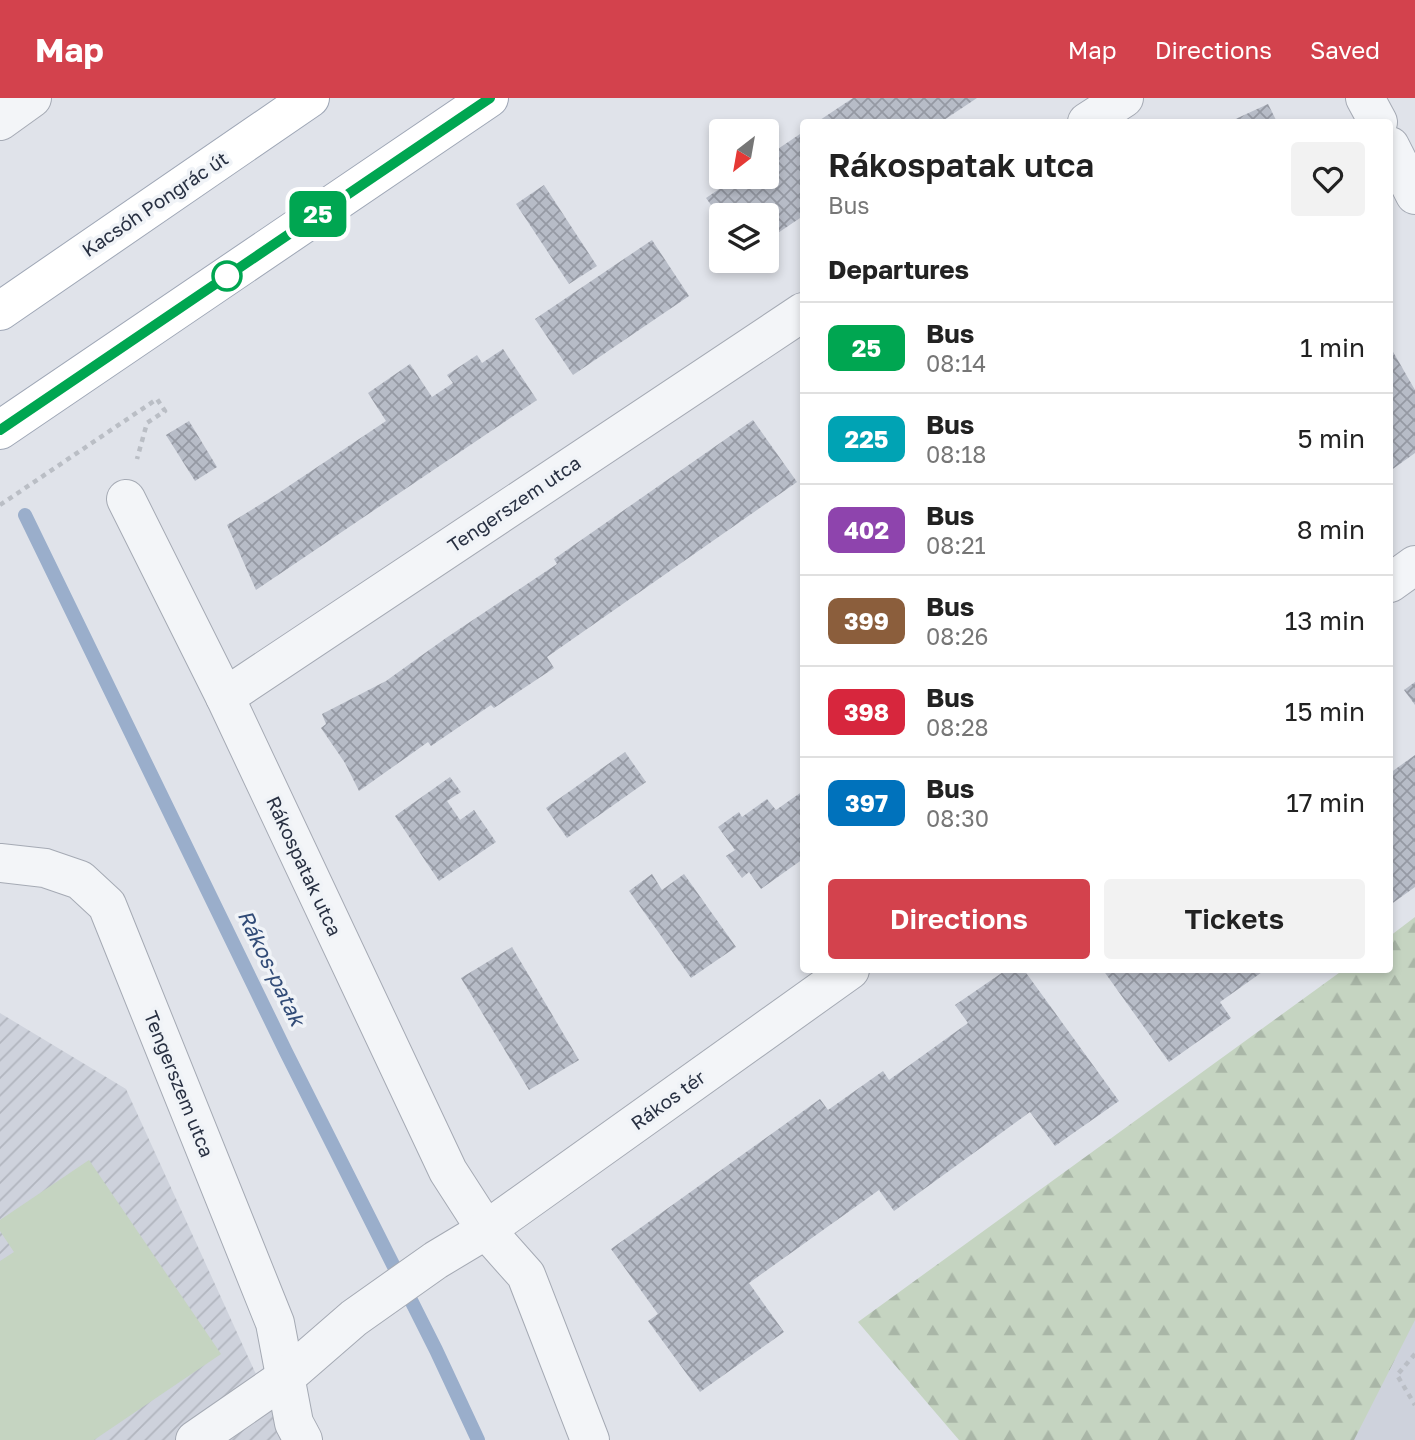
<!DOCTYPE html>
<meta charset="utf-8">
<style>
:root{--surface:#fff;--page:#f2f2f2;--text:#222;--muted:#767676;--line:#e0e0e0;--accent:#d3424d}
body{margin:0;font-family:"Golos Text",sans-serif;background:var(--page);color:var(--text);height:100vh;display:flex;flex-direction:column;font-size:26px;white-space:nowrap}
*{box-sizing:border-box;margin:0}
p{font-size:23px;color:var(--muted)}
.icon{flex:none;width:38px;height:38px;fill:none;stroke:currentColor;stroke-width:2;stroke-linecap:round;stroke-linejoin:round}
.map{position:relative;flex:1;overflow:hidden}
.side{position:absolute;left:800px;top:21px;width:593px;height:854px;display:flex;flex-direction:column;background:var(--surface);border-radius:7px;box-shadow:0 4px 10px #0003}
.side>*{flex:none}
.badge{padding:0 14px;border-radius:10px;font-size:24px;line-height:46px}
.needle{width:46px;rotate:211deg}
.fabs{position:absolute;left:709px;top:21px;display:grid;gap:14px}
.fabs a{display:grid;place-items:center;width:70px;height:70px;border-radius:7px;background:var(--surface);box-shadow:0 4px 10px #0003;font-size:35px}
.map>.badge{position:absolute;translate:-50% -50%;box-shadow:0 0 0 4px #fff}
h2{padding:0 28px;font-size:26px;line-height:63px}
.round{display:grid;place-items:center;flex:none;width:74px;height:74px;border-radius:7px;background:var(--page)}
.head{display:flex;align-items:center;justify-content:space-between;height:119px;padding:0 28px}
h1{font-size:33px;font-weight:600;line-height:52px}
.cta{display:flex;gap:14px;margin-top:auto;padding:14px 28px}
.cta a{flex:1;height:80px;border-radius:7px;background:var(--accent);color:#fff;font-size:28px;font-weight:600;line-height:80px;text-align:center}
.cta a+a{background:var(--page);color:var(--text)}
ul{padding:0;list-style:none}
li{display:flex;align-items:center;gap:21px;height:91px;padding:0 28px;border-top:2px solid var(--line)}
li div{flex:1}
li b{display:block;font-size:26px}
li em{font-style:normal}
li .badge{min-width:77px;font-weight:700;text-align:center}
header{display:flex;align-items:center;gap:42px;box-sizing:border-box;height:98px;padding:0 35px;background:var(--accent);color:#fff}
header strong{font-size:33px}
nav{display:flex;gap:38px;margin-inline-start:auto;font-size:24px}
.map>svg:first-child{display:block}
.built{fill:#ced2dc}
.industrial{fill:url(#industrial-furrows)}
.forest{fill:url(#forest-firs)}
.pitch{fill:#c5d4c1}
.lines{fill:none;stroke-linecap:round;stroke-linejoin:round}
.stream{stroke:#9aaecb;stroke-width:14}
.building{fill:url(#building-cross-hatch)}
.minor-casing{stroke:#a5aab4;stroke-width:40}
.major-casing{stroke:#9fa7b6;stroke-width:40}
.path{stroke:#babec5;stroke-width:4.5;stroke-dasharray:5 5;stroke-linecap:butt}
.minor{stroke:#f3f5f8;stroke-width:38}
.major{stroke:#fff;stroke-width:38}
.line-casing{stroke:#fff;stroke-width:16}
.line{stroke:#00a651;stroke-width:10}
.stop-dot{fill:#fff;stroke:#00a651;stroke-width:3.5}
.labels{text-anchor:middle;stroke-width:7;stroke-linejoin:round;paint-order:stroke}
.street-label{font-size:19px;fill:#283042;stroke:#f0f3f7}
.water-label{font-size:21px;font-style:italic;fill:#314b77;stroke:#f0f3f7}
</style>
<header>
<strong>Map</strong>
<nav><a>Map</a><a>Directions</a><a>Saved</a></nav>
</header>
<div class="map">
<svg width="1415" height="1342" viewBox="0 0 1415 1342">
<defs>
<pattern id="industrial-furrows" width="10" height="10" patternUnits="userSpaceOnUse" patternTransform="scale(1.75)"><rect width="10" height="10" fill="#ced2dc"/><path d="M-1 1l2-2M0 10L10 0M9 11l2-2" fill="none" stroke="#b1b5be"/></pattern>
<pattern id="forest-firs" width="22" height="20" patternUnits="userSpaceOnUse" patternTransform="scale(1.75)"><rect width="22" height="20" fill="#c5d4c1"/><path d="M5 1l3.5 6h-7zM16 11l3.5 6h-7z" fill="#a9b6a7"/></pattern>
<pattern id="building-cross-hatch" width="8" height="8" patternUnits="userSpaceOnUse" patternTransform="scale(1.75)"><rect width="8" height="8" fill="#b7bcc7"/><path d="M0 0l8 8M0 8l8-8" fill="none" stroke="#9599a3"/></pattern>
</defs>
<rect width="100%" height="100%" fill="#e0e3ea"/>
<path class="built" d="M1415,1054V1342H1327Z"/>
<path class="industrial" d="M0,915L126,991L286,1342H0Z"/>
<path class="forest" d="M1415,819V1222L1354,1342H959L858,1224L1343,872H1390V838Z"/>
<path class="pitch" d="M89,1062L221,1256L94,1342H0V1163L14,1154L0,1133V1122Z"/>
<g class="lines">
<path class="stream" d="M25,417L286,954L436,1252L478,1342"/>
</g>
<g class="building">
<path d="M853,0H977L941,24H817Z"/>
<path d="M1268,6L1277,24H1229Z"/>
<path d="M803,34V118L766,143V117H721V121L706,100L737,79H766V59Z"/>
<path d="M544,87L597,168L569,186L516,106Z"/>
<path d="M652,142L689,198L573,277L535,221Z"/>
<path d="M503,251L537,302L256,492L227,427L277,396L386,323L368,295L410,266L432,299L453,285L447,277L477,257L482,265Z"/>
<path d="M1392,252L1415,292V355L1390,373V254Z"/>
<path d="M753,322L797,384L547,559L554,570L494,610L491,607L431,648L428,644L359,693L345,665L321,630L326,626L322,616L386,583L446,540L557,466L554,461Z"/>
<path d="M189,323L217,369L195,383L166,337Z"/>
<path d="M1415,584V607L1404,592Z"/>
<path d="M625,654L646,684L567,740L546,710Z"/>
<path d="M1415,657V789L1390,807V675Z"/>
<path d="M450,679L461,694L447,703L460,722L474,712L496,744L439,783L395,718Z"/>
<path d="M803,693V761L761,791L749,774L742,780L726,758L735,752L718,729L739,714L742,719L767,701L776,712Z"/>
<path d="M652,776L662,792L684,776L736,849L691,880L629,793Z"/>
<path d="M512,849L579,962L529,992L461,880Z"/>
<path d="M1006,872H1024L1119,1003L1055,1048L1030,1014L894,1113L879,1092L749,1185L784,1234L700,1294L648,1223L658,1216L611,1151L820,1001L828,1012L883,973L889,982L968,925L955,907Z"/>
<path d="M1103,872H1265L1220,904L1231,920L1169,964Z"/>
</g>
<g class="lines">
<g class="minor-casing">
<g id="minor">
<path d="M1365,0L1378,24"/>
<path d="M0,23L32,0"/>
<path d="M1087,24L1124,0"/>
<path d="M1390,48L1415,97"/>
<path d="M126,401L225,599L448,1073L486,1132L526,1177L590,1342"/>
<path d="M1390,485L1415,467"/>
<path d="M225,599L803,214"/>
<path d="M0,765L45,770L80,782L107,807L275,1225L294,1325L303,1342"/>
<path d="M195,1342L286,1279L354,1220L436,1162L486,1132L850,872"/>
</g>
</g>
<g class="major-casing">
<g id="major">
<path d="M0,213L310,0"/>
<path d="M0,332L489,0"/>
</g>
</g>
<g class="path">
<path d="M0,407L157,301L165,313L147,325L137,361"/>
<path d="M1415,1256L1397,1277L1415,1307"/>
</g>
<use href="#minor" class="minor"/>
<use href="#major" class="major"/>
</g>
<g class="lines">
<g class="line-casing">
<path id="line" d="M0,332L490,0"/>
</g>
<use href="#line" class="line"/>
</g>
<circle class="stop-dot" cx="227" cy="178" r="14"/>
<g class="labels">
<g class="street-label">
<text transform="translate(155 106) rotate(-34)" y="7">Kacsóh Pongrác út</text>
<text transform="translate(514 406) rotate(-34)" y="7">Tengerszem utca</text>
<text transform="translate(304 768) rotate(65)" y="7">Rákospatak utca</text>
<text transform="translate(179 986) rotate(68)" y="7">Tengerszem utca</text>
<text transform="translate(668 1002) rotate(-36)" y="7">Rákos tér</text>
</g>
<g class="water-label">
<text transform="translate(271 870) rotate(64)" y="7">Rákos-patak</text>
</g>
</g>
</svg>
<div class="fabs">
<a><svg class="needle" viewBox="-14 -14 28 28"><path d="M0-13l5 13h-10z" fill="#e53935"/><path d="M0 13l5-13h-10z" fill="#767676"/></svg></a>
<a><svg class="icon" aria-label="layers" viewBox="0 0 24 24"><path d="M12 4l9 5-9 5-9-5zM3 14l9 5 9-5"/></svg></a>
</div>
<b class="badge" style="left:318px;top:116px;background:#00a651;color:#fff">25</b>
<section class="side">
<div class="head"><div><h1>Rákospatak utca</h1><p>Bus</p></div><a class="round"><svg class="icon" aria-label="heart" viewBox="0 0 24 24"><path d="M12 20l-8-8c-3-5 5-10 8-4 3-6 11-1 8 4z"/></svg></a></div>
<h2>Departures</h2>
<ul>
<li><span class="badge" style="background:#00a651;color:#fff">25</span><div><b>Bus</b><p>08:14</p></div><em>1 min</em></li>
<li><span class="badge" style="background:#00a3b4;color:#fff">225</span><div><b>Bus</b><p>08:18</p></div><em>5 min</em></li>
<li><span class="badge" style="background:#8e44ad;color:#fff">402</span><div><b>Bus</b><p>08:21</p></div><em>8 min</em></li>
<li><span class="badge" style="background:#8b5e3c;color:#fff">399</span><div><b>Bus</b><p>08:26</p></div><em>13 min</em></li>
<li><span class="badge" style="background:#d7263d;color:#fff">398</span><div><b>Bus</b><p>08:28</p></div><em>15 min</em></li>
<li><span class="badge" style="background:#0072bc;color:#fff">397</span><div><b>Bus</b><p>08:30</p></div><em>17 min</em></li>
</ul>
<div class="cta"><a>Directions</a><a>Tickets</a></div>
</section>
</div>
